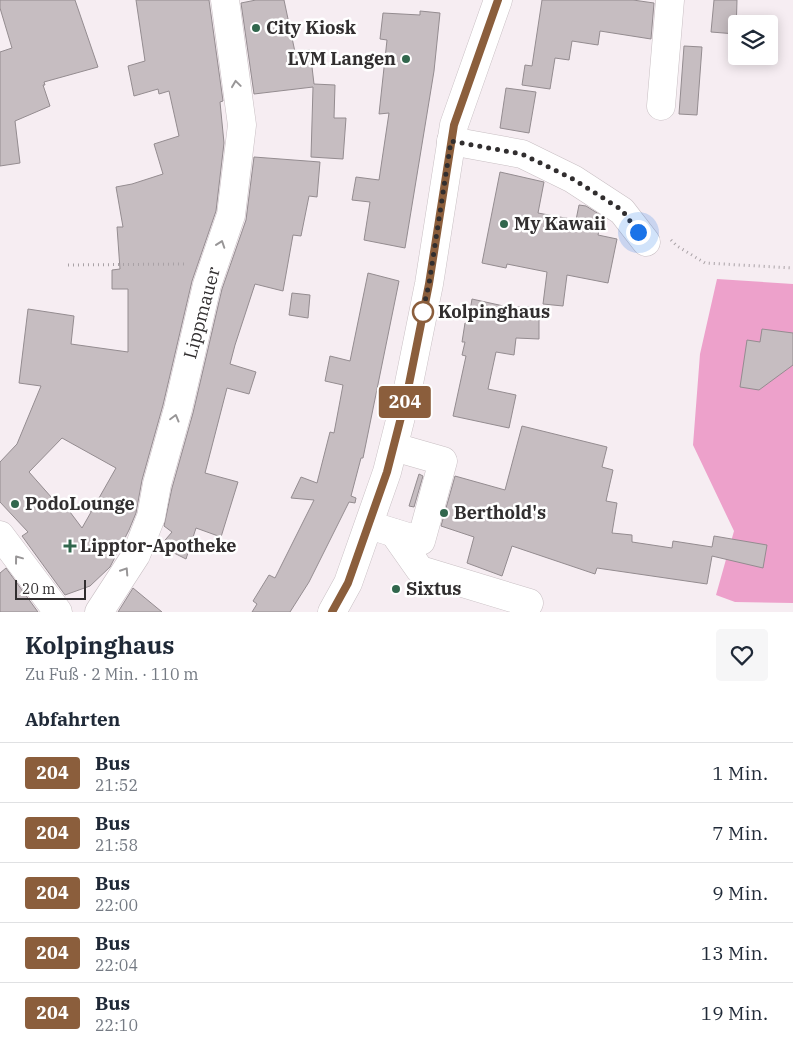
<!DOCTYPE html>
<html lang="de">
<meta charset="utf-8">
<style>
:root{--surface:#fff;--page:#f6f6f7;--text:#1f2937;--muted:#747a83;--line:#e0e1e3}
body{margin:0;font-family:"IBM Plex Serif",serif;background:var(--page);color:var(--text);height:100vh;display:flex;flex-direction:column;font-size:19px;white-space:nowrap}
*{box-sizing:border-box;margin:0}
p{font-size:16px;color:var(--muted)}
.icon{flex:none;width:28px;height:28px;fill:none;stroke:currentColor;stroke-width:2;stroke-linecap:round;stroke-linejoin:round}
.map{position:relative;height:612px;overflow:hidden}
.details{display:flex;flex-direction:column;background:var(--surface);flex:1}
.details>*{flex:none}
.badge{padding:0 10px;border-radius:4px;font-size:18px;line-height:32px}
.fabs{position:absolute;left:728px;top:15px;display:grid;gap:10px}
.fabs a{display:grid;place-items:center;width:50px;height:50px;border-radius:5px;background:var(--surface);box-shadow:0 2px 12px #0003;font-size:25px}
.scale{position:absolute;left:15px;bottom:12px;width:71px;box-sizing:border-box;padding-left:5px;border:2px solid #312e2f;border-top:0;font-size:14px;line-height:18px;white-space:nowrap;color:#312e2f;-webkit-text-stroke:4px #fff;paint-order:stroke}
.you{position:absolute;width:25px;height:25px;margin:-12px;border:4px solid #fff;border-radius:50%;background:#1a73e8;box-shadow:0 0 0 8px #1a73e833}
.map>.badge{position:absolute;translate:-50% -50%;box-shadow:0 0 0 2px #fff}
h2{padding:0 25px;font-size:19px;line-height:45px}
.round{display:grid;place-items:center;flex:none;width:52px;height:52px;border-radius:5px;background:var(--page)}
.overview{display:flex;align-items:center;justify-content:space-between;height:85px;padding:0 25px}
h1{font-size:24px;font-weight:700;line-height:38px}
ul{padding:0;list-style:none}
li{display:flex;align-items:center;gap:15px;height:60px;padding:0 25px;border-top:1px solid var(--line)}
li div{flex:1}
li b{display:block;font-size:19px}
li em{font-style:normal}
li .badge{min-width:55px;font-weight:700;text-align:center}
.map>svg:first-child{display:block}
.green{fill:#eda1cb}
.building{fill:#c6bdc1;stroke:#948c90;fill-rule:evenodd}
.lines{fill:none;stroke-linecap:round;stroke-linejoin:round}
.minor-casing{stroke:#c8bfc3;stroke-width:29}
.major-casing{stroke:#c8bfc3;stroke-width:29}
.path{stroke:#a9a2a6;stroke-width:3;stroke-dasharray:1 4;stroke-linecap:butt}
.minor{stroke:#fff;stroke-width:28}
.major{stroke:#fff;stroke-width:28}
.oneway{stroke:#989697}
.line-casing{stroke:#fff;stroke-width:11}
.line{stroke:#8b5e3c;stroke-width:8}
.walk{stroke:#312e2f;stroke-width:5;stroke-dasharray:0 9}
.poi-dot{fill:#31674d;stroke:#fff;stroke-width:2}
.stop-dot{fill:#fff;stroke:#8b5e3c;stroke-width:2.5}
.labels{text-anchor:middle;stroke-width:5;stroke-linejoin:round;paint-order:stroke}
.poi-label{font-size:18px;font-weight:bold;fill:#312e2f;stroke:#fff;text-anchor:start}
.stop-label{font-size:18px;font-weight:bold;fill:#312e2f;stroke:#fff;text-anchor:start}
.street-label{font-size:18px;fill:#312e2f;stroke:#fff}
</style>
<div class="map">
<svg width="793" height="612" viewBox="0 0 793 612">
<rect width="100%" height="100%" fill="#f6edf2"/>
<path class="green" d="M717,279L793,284V603L735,602L716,595L734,531L693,445L700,354Z"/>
<g class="building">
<path d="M0,0H75L98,67L44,82L45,85H43L50,106L15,121L20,163L0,166V52L12,48L0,8Z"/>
<path d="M136,0H209L223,101L220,102L224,143L216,211L192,281L163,405L142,480L136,513L129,530L110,567L90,586L65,595L22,536L28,532L0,502V462L17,444L41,386L19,383L28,309L74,316L71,344L128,352V289H112V270L120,269L117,227H123L116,187L132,184L163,174L154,144L179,136L169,91L159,94L158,89L134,96L128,66L145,61ZM62,438L116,468L82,528L64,504L60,507L29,472Z"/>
<path d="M256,0H284L295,52L310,50L314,84L335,85L334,118H346L343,159L311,157L313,87L254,94L241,3Z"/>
<path d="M542,0H633L654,3L651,39L600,31L598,45L572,41L569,60L555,58L550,89L522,85L525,65L532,66Z"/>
<path d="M714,0H737L736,34L711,32Z"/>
<path d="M420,11L440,13L434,71L405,248L364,240L370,202L352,200L356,177L379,180L389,113L379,114L387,40L380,39L383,13L420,15Z"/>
<path d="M684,46L702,47L697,115L679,114Z"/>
<path d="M506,88L536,92L529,133L500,128Z"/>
<path d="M254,157L320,162L317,197L309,196L301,236L293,235L283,291L255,284L235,345L230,364L256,372L249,394L227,388L205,473L238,482L221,537L196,528L186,559L160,546L172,532L164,526L172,488L193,413L222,289L246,220Z"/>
<path d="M500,172L544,182L538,213L576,220L579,205L586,206L602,216L598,235L617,239L608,283L567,275L563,306L543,304L547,272L507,264L506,268L482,263Z"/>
<path d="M368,273L399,281L363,458H361L351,496L356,498L355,503L349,502L309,582L290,612H252L257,604L253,601L269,575L275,578L314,500L291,498L301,477L317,483L330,432L334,433L343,385L325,381L330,356L350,361Z"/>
<path d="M292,293L310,295L308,318L289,315Z"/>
<path d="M472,299L508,307H539V339L516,338L514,355L496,352L488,389L516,395L509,428L453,416L466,356L462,355L465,342H462L465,323H468Z"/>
<path d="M762,329L793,333V365L759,390L740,387L747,340L760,342Z"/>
<path d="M522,426L607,447L602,467L613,470L606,501L617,503L612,533L632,535V542L672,548L673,541L712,547L714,536L767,545L763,568L712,556L707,584L597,568L595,574L512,546L502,576L467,563L474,537L441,526L455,476L505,490Z"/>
<path d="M419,474L423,476L414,507L409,506Z"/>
<path d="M6,568L38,612H0V573Z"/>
<path d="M133,588L162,612H118Z"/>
</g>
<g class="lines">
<g class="minor-casing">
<g id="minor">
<path d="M661,106L670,0"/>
<path d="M451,141L522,154L573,179L622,211L646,242"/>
<path d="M369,525L421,541L443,461L394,447"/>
<path d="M394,533L420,570L529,603"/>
<path d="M0,535L58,612"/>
<path d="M99,612L136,555L151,517L157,484L178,409L207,285L231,215L242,125L225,0"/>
</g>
</g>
<g class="major-casing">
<path id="major" d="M332,612L348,583L387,472L407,393L429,284L454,125L498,0"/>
</g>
<g class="path">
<path d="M671,240L677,246L705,263L793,268"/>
<path d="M68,265L187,264"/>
<path d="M75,510L100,511"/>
</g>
<use href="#minor" class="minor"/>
<use href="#major" class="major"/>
</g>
<defs><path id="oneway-chevron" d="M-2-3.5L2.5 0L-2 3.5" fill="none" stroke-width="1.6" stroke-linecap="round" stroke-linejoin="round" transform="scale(1.25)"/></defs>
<g class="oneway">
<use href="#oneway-chevron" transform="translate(236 84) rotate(-98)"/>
<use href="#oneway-chevron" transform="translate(221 244) rotate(-71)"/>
<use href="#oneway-chevron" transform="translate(175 418) rotate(-75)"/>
<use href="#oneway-chevron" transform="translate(18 559) rotate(-127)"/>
<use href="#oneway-chevron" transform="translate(125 571) rotate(-57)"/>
</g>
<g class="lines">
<g class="line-casing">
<path id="line" d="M332,612L348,583L387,472L407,394L429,284L454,125L498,0"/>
</g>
<use href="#line" class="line"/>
<path class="walk" d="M423,312L422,314L429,284L451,141L522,154L573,179L622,210L638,232"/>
</g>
<g class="poi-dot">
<circle cx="256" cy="28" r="5"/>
<circle cx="406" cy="59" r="5"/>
<circle cx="504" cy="224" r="5"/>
<circle cx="15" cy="504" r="5"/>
<circle cx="444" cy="513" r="5"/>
<path d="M67.5 538.5h5v5h5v5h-5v5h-5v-5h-5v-5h5z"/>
<circle cx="396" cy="589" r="5"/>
</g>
<circle class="stop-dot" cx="423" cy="312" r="10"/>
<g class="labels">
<g class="poi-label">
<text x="266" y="34">City Kiosk</text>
<text x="396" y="65" text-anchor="end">LVM Langen</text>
<text x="514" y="230">My Kawaii</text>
<text x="25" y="510">PodoLounge</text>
<text x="454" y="519">Berthold's</text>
<text x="80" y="552">Lipptor-Apotheke</text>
<text x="406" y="595">Sixtus</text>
</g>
<g class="stop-label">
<text x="438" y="318">Kolpinghaus</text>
</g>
<g class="street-label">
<text transform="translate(202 313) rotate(-75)" y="6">Lippmauer</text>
</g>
</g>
</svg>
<div class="fabs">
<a><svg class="icon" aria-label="layers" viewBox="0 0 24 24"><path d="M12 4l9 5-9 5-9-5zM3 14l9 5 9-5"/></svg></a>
</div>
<div class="scale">20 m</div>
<div class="you" style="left:638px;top:232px"></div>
<b class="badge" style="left:405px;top:402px;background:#8b5e3c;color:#fff">204</b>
</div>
<section class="details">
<div class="overview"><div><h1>Kolpinghaus</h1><p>Zu Fuß · 2 Min. · 110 m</p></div><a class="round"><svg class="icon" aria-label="heart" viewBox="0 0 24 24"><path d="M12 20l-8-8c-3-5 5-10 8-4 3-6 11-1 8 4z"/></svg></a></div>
<h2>Abfahrten</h2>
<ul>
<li><span class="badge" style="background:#8b5e3c;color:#fff">204</span><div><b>Bus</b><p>21:52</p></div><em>1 Min.</em></li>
<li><span class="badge" style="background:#8b5e3c;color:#fff">204</span><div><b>Bus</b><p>21:58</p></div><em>7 Min.</em></li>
<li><span class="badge" style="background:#8b5e3c;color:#fff">204</span><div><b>Bus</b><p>22:00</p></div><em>9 Min.</em></li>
<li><span class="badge" style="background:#8b5e3c;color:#fff">204</span><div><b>Bus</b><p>22:04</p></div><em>13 Min.</em></li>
<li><span class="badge" style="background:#8b5e3c;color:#fff">204</span><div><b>Bus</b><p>22:10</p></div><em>19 Min.</em></li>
</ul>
</section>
